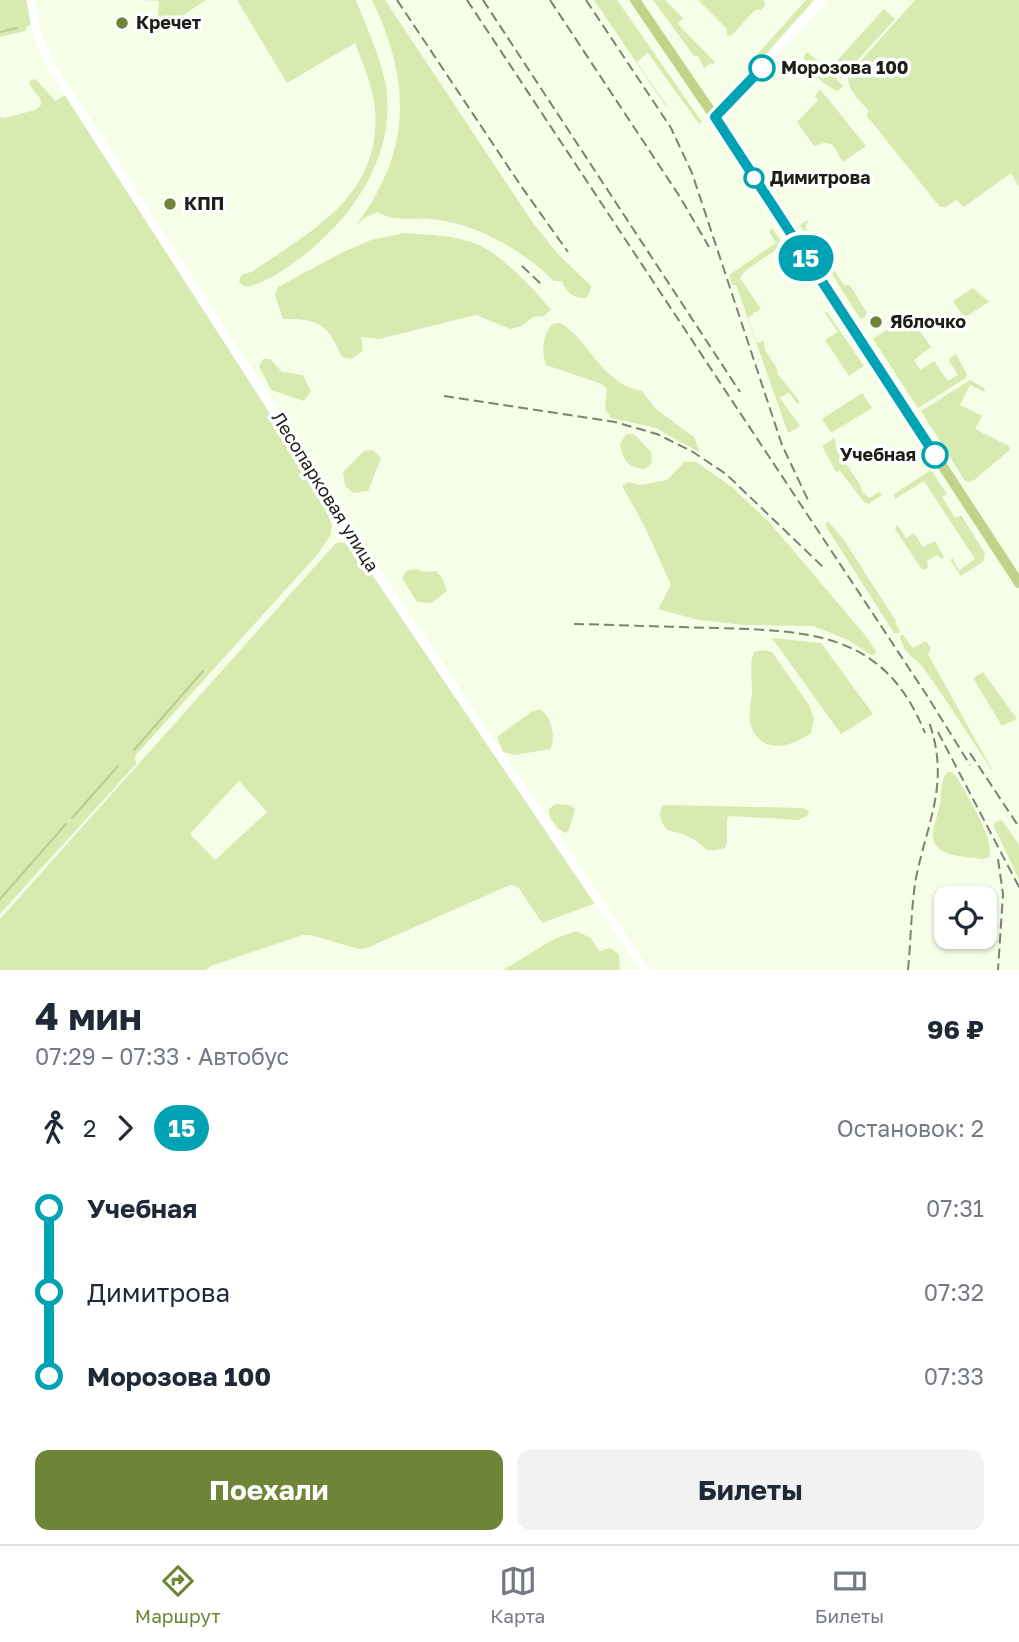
<!DOCTYPE html>
<html lang="ru">
<meta charset="utf-8">
<style>
:root{--surface:#fff;--page:#f2f2f3;--text:#1f2937;--muted:#747a83;--line:#e0e1e3;--accent:#6e8436}
body{margin:0;font-family:"Golos Text",sans-serif;background:var(--page);color:var(--text);height:100vh;display:flex;flex-direction:column;font-size:26px;white-space:nowrap}
*{box-sizing:border-box;margin:0}
p{font-size:23px;color:var(--muted)}
.icon{flex:none;width:38px;height:38px;fill:none;stroke:currentColor;stroke-width:2;stroke-linecap:round;stroke-linejoin:round}
.map{position:relative;height:970px;overflow:hidden}
.details{display:flex;flex-direction:column;background:var(--surface);flex:1}
.details>*{flex:none}
.badge{padding:0 14px;border-radius:23px;font-size:24px;line-height:46px}
.buttons{position:absolute;left:934px;top:886px;display:grid;gap:14px}
.buttons a{display:grid;place-items:center;width:63px;height:63px;border-radius:14px;background:var(--surface);box-shadow:0 2px 5px #0004;font-size:35px}
.map>.badge{position:absolute;translate:-50% -50%;box-shadow:0 0 0 4px #fff}
.legs{display:flex;align-items:center;gap:10px;height:77px;padding:0 35px;font-size:23px}
.legs p{margin-inline-start:auto}
.summary{display:flex;align-items:center;justify-content:space-between;height:119px;padding:0 35px}
h1{font-size:38px;font-weight:700;line-height:52px}
.cta{display:flex;gap:14px;margin-top:auto;padding:14px 35px}
.cta a{flex:1;height:80px;border-radius:14px;background:var(--accent);color:#fff;font-size:28px;font-weight:700;line-height:80px;text-align:center}
.cta a+a{background:var(--page);color:var(--text)}
ul{padding:0 35px;list-style:none}
li{display:flex;align-items:center;gap:24px;height:84px;font-size:26px}
li i{display:grid;place-items:center;width:10px;height:100%;margin:0 9px;background:currentColor}
li i::after{content:'';width:18px;height:18px;margin:-9px;border:5px solid;border-radius:50%;background:var(--surface)}
li p{margin-inline-start:auto}
li:first-child i{background:linear-gradient(#0000 50%,currentColor 0)}
li:last-child i{background:linear-gradient(currentColor 50%,#0000 0)}
.tab-bar{display:flex;justify-content:space-around;align-items:center;height:98px;border-top:2px solid var(--line);background:var(--surface);font-size:19px;color:var(--muted)}
.tab-bar a{display:grid;justify-items:center;gap:4px}
.tab-bar .active{color:var(--accent)}
.map>svg:first-child{display:block}
.green{fill:#d7ebb0;fill-rule:evenodd}
.lines{fill:none;stroke-linecap:round;stroke-linejoin:round}
.stream{stroke:#b8cc91;stroke-width:2}
.tertiary{stroke:#fff;stroke-width:9}
.primary{stroke:#c0d489;stroke-width:10}
.rail{stroke:#7c8173;stroke-width:2;stroke-dasharray:10 5;stroke-linecap:butt}
.line-1-casing{stroke:#fff;stroke-width:16}
.line-1{stroke:#00a3b4;stroke-width:10}
.poi-dot{fill:#6e8436;stroke:#fff;stroke-width:2.5}
.stop-1-dot{fill:#fff;stroke:#00a3b4;stroke-width:3.5}
.labels{text-anchor:middle;stroke-width:7;stroke-linejoin:round;paint-order:stroke}
.poi-label{font-size:18px;font-weight:bold;fill:#1d2018;stroke:#fff;text-anchor:start}
.stop-label{font-size:18px;font-weight:bold;fill:#1d2018;stroke:#fff;text-anchor:start}
.street-label{font-size:18px;fill:#1d2018;stroke:#fff}
</style>
<div class="map">
<svg width="1019" height="970" viewBox="0 0 1019 970">
<rect width="100%" height="100%" fill="#f6fee8"/>
<g class="green">
<path d="M0,0H28L32,25L27,26L25,31L0,37Z"/>
<path d="M143,0H206L158,32L150,17H158L159,1Z"/>
<path d="M237,0H356C366,26 379,53 385,81C398,145 361,206 315,246C299,260 267,284 246,287L239,283L241,275L251,272C312,231 381,196 375,110C373,87 363,64 355,43L287,83Z"/>
<path d="M372,0H385L533,223L558,254L591,286L590,292L586,298C572,299 567,292 562,281H554C522,250 476,223 430,219C412,217 395,223 378,212L368,216L357,224C412,150 411,81 372,0Z"/>
<path d="M594,0H617L702,122L699,124L648,53L637,62L667,106L665,105Z"/>
<path d="M653,0H665L683,18L678,24L715,62L713,64L711,63L704,68L698,56H694Z"/>
<path d="M698,0H763L766,4L761,10H755L731,36L727,35V29Z"/>
<path d="M806,0H814L756,65L747,66Z"/>
<path d="M915,0H1019V187L1011,173L964,207L956,200L946,207H940L866,115L869,111C860,101 845,88 849,74Z"/>
<path d="M884,9L895,19L844,75L833,65Z"/>
<path d="M807,52L824,66L843,86L838,91C824,87 809,69 803,57Z"/>
<path d="M36,79L55,101L66,95L302,462L320,496L332,525L330,536L317,555L135,756L136,764L0,914V117L5,118L35,110L41,105L40,98L29,84L31,80Z"/>
<path d="M820,89L866,146L843,162C833,147 834,138 814,146L797,122L818,100L815,96Z"/>
<path d="M805,221H808L805,228L828,262H834L837,267L834,270L844,285H850L867,313L864,318H860L800,225Z"/>
<path d="M772,228L790,254L785,256L779,248L746,270L739,280L741,279L761,309L757,312H753L754,314L748,318L757,343L764,341L765,350L778,370L777,373L800,402L797,404L789,392L780,398L800,426L788,433L736,285H732L729,275L776,243L769,231Z"/>
<path d="M404,233C429,235 458,235 481,246C502,256 536,291 551,310L544,316L533,317L522,326L510,329L476,315L379,339L361,337L363,351L351,359L342,357C328,325 319,318 283,319L275,295L278,287L343,252L371,240Z"/>
<path d="M973,288L989,302L964,318L953,301Z"/>
<path d="M827,312L864,366L849,376L825,340L838,332L825,313Z"/>
<path d="M907,316H910L931,347L914,360L920,370L934,361L948,381L958,375L948,359L956,354L967,374L966,378L918,408L873,339Z"/>
<path d="M561,323C591,343 602,384 642,391L656,409L694,437L700,453L656,428L611,418L605,409L607,389L602,384L546,365C541,349 542,338 552,324Z"/>
<path d="M263,359H270L282,372L303,375L311,391L304,401L271,390L259,366Z"/>
<path d="M970,380L984,388L985,392L970,385L960,405L982,416L975,429L1009,446L1010,450L973,481L968,482L965,481L921,411Z"/>
<path d="M862,393L872,408L831,433L822,419Z"/>
<path d="M626,434H634L651,452L652,463L645,469C627,467 624,462 620,444Z"/>
<path d="M834,438L838,452L861,486L862,491L869,498L879,492L882,495L869,504L864,502L840,471L836,472L822,446Z"/>
<path d="M373,450L381,458L368,491L353,493L345,486L343,472L364,451Z"/>
<path d="M684,462H696L732,487L770,523L865,635L876,651L875,654L871,655L848,640L813,626L744,625L698,620L658,609L671,585L644,525L622,486L628,482L640,485L667,480Z"/>
<path d="M931,470L947,494L942,497L955,518L961,515L985,553L983,562L961,576L950,560L954,557L953,560L959,570L975,559L924,481L895,499L894,494Z"/>
<path d="M828,521L844,540L896,621L895,623L900,631L899,633H894L825,525Z"/>
<path d="M897,524L906,538L914,533L923,547L935,541L944,557L941,559L937,555L927,561L928,568L922,570L895,529Z"/>
<path d="M340,542C355,543 365,563 373,575L596,903L542,923L518,887L510,885L367,948L359,949L310,935H303L211,966L206,970H0V919L335,544ZM239,781L267,812L215,860L190,834Z"/>
<path d="M417,569L424,572L436,571L443,579L447,591L431,603L417,602L402,578L406,571Z"/>
<path d="M902,634L913,648L926,641L931,648L928,654L995,775L941,693L922,666L905,650L900,638Z"/>
<path d="M772,638L821,643L873,714L841,734Z"/>
<path d="M763,650L772,652L809,705L814,719L811,733C789,749 758,755 750,722C748,713 752,699 752,689C752,676 749,663 754,652Z"/>
<path d="M983,672L1017,719L1002,726L973,678Z"/>
<path d="M540,709C551,716 557,738 550,749L515,755L503,752L497,737L531,712Z"/>
<path d="M947,772H952L956,776C965,792 996,841 989,857L983,859C965,856 929,858 933,831C935,822 938,813 940,804C942,793 940,781 947,772Z"/>
<path d="M555,804L569,805L575,809L569,830L566,833C558,831 548,817 549,809Z"/>
<path d="M668,805L803,808L809,811L808,815L799,820L730,816L727,818V843L725,848C700,855 708,845 689,837C683,833 674,832 667,830C661,822 658,816 662,806Z"/>
<path d="M1002,820L1019,845V879L994,827L995,822Z"/>
<path d="M576,931L591,938L599,951L610,948L619,954L620,970H503L554,939Z"/>
</g>
<g class="lines">
<g class="stream">
<path d="M0,32L17,28"/>
<path d="M134,750L203,671"/>
<path d="M72,818L118,766"/>
<path d="M0,899L66,824"/>
</g>
<g class="tertiary">
<path d="M31,0L37,34L50,64L297,447L346,528L645,970"/>
<path d="M715,117L822,0"/>
</g>
<path class="primary" d="M635,0L714,116L1019,583"/>
<g class="rail">
<path d="M397,0L521,186L568,252"/>
<path d="M467,0L926,694L970,765"/>
<path d="M483,0L740,392"/>
<path d="M550,0L680,197L709,247"/>
<path d="M586,0L671,128L692,173L782,445L808,500"/>
<path d="M522,266L542,285"/>
<path d="M444,396L615,422L657,434L693,452L726,474L824,568"/>
<path d="M574,624C622,625 670,627 718,628C812,631 885,633 925,733"/>
<path d="M938,732L1019,887"/>
<path d="M970,753L1019,827"/>
<path d="M998,859L1003,894L998,970"/>
<path d="M908,970C911,940 911,908 916,878C928,819 951,782 928,719"/>
</g>
</g>
<g class="lines">
<g class="line-1-casing">
<path id="line-1" d="M762,68L715,117L935,455"/>
</g>
<use href="#line-1" class="line-1"/>
</g>
<g class="poi-dot">
<circle cx="122" cy="23" r="7"/>
<circle cx="170" cy="204" r="7"/>
<circle cx="876" cy="322" r="7"/>
</g>
<g class="stop-1-dot">
<circle cx="762" cy="68" r="12"/>
<circle cx="754" cy="178" r="9"/>
<circle cx="935" cy="455" r="12"/>
</g>
<g class="labels">
<g class="poi-label">
<text x="136" y="29">Кречет</text>
<text x="184" y="210">КПП</text>
<text x="890" y="328">Яблочко</text>
</g>
<g class="stop-label">
<text x="781" y="74">Морозова 100</text>
<text x="770" y="184">Димитрова</text>
<text x="916" y="461" text-anchor="end">Учебная</text>
</g>
<g class="street-label">
<text transform="translate(325 492) rotate(58)" y="6">Лесопарковая улица</text>
</g>
</g>
</svg>
<div class="buttons">
<a><svg class="icon" aria-label="locate" viewBox="0 0 24 24"><circle cx="12" cy="12" r="6"/><path d="M12 2v4M12 18v4M2 12h4M18 12h4"/></svg></a>
</div>
<b class="badge" style="left:806px;top:258px;background:#00a3b4;color:#fff">15</b>
</div>
<section class="details">
<div class="summary"><div><h1>4 мин</h1><p>07:29 – 07:33 · Автобус</p></div><b>96 ₽</b></div>
<div class="legs"><svg class="icon" aria-label="walk" viewBox="0 0 24 24"><circle cx="13" cy="4" r="2"/><path d="M13 8l-2 6 4 7M11 14l-3 7M7 12l3-4h3l4 4"/></svg>2<svg class="icon" aria-label="forward" viewBox="0 0 24 24"><path d="M9 5l7 7-7 7"/></svg><b class="badge" style="background:#00a3b4;color:#fff">15</b><p>Остановок: 2</p></div>
<ul>
<li><i style="color:#00a3b4"></i><b>Учебная</b><p>07:31</p></li>
<li><i style="color:#00a3b4"></i><span>Димитрова</span><p>07:32</p></li>
<li><i style="color:#00a3b4"></i><b>Морозова 100</b><p>07:33</p></li>
</ul>
<div class="cta"><a>Поехали</a><a>Билеты</a></div>
</section>
<nav class="tab-bar">
<a class="active"><svg class="icon" aria-label="directions" viewBox="0 0 24 24"><path d="M12 3l9 9-9 9-9-9zM9 14v-3h6M13 9l2 2-2 2"/></svg>Маршрут</a>
<a><svg class="icon" aria-label="map" viewBox="0 0 24 24"><path d="M3 6l6-2 6 2 6-2v14l-6 2-6-2-6 2zM9 4v14M15 6v14"/></svg>Карта</a>
<a><svg class="icon" aria-label="tickets" viewBox="0 0 24 24"><path d="M3 7h18v10H3zM15 7v10"/></svg>Билеты</a>
</nav>
